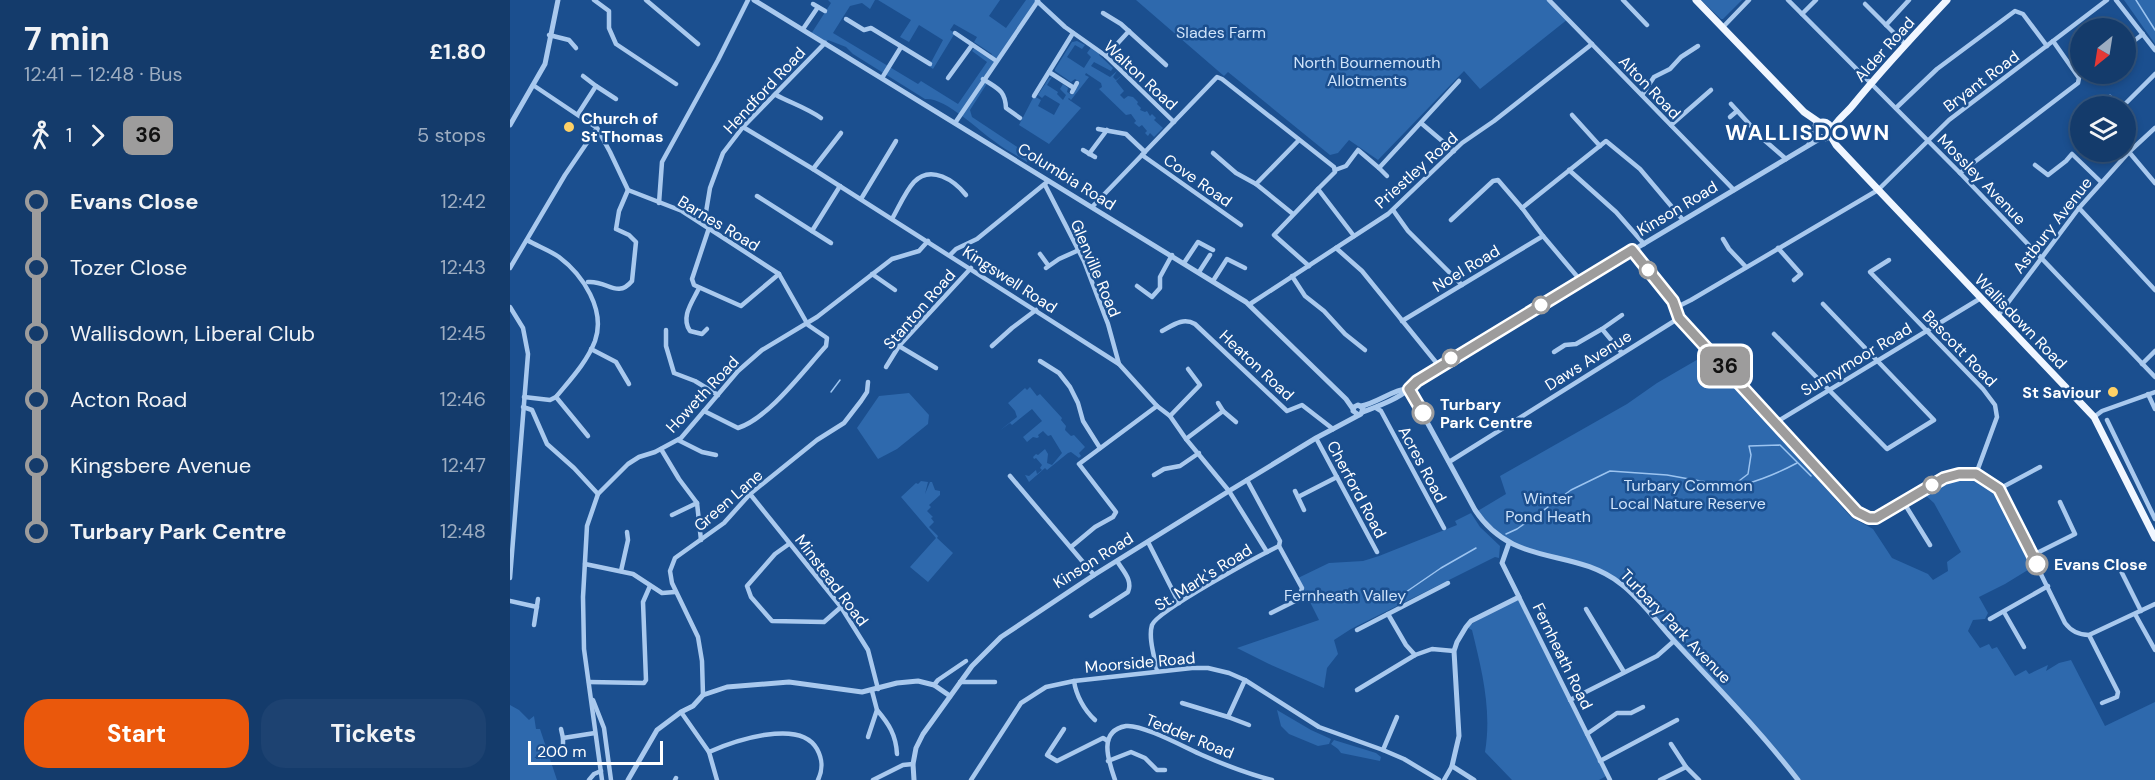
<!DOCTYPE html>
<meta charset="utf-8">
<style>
:root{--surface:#143b6b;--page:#1d4271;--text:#f1f3f6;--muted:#9dadc1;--line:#33557e;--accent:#ea580c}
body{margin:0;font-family:"DM Sans",sans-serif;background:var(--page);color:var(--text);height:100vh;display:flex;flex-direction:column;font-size:22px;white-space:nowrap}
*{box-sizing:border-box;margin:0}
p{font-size:20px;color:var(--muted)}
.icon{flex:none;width:33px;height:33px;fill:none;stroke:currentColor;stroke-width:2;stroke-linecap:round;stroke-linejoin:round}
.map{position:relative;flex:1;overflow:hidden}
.panel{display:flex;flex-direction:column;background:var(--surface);width:510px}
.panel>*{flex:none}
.badge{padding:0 12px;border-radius:9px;font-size:21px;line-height:39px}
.needle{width:39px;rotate:210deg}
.fabs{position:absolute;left:1560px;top:18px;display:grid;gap:12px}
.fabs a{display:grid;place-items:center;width:66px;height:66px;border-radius:50%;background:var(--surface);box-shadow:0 3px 9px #0003,0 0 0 2px var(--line);font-size:30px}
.scale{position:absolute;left:18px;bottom:15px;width:135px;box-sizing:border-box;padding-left:6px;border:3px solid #fff;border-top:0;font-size:16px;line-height:21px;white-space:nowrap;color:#fff;-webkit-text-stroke:4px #1b4f8f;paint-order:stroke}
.map>.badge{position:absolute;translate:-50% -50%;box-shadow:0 0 0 3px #fff}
.legs{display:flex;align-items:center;gap:9px;height:66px;padding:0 24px;font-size:20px}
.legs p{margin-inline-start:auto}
.overview{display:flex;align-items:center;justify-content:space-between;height:102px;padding:0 24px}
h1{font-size:33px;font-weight:700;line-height:45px}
.cta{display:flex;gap:12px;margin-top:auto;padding:12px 24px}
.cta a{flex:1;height:69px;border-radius:24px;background:var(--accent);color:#fff;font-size:24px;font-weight:700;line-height:69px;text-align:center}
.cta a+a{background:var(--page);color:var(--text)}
ul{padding:0 24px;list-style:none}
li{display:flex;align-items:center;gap:21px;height:66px;font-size:22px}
li i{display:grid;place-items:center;width:9px;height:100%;margin:0 8px;background:currentColor}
li i::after{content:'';width:15px;height:15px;margin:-8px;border:4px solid;border-radius:50%;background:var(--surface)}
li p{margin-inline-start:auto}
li:first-child i{background:linear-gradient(#0000 50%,currentColor 0)}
li:last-child i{background:linear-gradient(currentColor 50%,#0000 0)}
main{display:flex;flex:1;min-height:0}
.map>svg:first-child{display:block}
.green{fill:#2e69ad}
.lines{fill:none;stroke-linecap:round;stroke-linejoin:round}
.stream{stroke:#9cc4f0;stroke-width:1.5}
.minor{stroke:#a9c9ee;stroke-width:4.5}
.tertiary{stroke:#a9c9ee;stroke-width:5}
.primary{stroke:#f0f6ff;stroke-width:7}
.line-1-casing{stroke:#fff;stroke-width:14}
.line-1{stroke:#9d9c9c;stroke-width:9}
.poi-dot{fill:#ffd166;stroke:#1b4f8f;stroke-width:2}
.stop-1-dot{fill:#fff;stroke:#9d9c9c;stroke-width:3}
.labels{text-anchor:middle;stroke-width:5;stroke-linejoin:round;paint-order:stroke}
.park-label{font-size:16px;fill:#cfe3fa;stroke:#1b4f8f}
.street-label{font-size:16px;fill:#fff;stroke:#1b4f8f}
.poi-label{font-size:16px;font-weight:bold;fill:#fff;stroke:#1b4f8f;text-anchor:start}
.stop-label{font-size:16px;font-weight:bold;fill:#fff;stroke:#1b4f8f;text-anchor:start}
.district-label{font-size:22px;font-weight:bold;letter-spacing:1.5px;fill:#fff;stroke:#1b4f8f}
</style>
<main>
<section class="panel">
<div class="overview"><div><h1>7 min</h1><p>12:41 – 12:48 · Bus</p></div><b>£1.80</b></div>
<div class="legs"><svg class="icon" aria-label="walk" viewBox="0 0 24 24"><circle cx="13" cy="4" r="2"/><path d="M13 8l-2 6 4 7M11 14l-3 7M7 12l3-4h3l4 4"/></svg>1<svg class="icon" aria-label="forward" viewBox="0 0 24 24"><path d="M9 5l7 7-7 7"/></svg><b class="badge" style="background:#9d9c9c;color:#111">36</b><p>5 stops</p></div>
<ul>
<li><i style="color:#9d9c9c"></i><b>Evans Close</b><p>12:42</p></li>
<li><i style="color:#9d9c9c"></i><span>Tozer Close</span><p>12:43</p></li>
<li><i style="color:#9d9c9c"></i><span>Wallisdown, Liberal Club</span><p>12:45</p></li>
<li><i style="color:#9d9c9c"></i><span>Acton Road</span><p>12:46</p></li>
<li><i style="color:#9d9c9c"></i><span>Kingsbere Avenue</span><p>12:47</p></li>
<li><i style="color:#9d9c9c"></i><b>Turbary Park Centre</b><p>12:48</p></li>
</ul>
<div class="cta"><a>Start</a><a>Tickets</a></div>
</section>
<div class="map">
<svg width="1645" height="780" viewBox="0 0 1645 780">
<rect width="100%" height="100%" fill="#1b4f8f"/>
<g class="green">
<path d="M318,0H365L360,9L352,3L340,6L323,33L408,84L411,81L448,104L477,62L462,51L465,47L480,57L482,54L464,42L467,37L444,24L440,30L445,33L423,69L419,66L433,40L409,25L399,42L390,37L401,20L368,0H490L479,16L496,28L516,0H529L473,79L478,82L460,110L462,117L521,156L517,162C506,155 494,149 484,141C468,130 435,97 415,99L343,54L336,47L318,40L315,43L301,34L321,3Z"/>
<path d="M626,0H1039L1058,19L970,89L954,71L868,160L839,140L828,153L820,155L718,72L714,76Z"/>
<path d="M1191,0H1232L1213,19H1211Z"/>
<path d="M1614,0H1645V44Z"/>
<path d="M567,41L575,45L572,49L565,45L557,57L574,68L581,57L577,53L582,46L590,52L589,55L603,68L601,71L584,62L581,66L600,77L607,71L603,77L606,80L612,75L606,81L614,91L610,95L614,99L618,96L623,97L628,102L627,104L631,108L630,110L635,112L637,111L640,116L642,114L646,118L644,120L653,128L644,137L640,133L638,136L635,133L637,131L632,125L629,127L624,123L626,121L621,114L616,115L589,89L592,87L591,83L576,73L575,75L579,77L561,100L559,98L558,99L571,108L539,144L509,125L524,96L531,100L528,106L544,115L550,104L535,95L532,98L528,95L539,78L542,77L537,85L548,92L547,94L553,100L556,95L550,89L553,84L558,88L557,92L562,95L570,82L565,79L561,82L545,71V69L562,42Z"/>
<path d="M1197,354L1341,517L1363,529L1382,558L1418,574L1423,580L1438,571L1437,562L1451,552L1424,503L1414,494L1434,480L1450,475L1465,477L1472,480L1486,490L1526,565L1495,584L1469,597L1478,613L1475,619L1463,620L1458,631L1470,648L1479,644L1482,649L1487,647L1505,676L1516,670L1519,674L1538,665L1536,671L1549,663L1561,660L1595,726L1645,702V780H1288L1272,760L1113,585L1096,574L999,543L966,512L996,494L990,476L1117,404L1147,383Z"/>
<path d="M520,387L527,396L530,394L552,418L551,420L556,426L555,430L561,436L564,435L575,447L569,453L571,456L569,458L561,452L558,453L537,470L535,468L519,482L515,475L519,476L526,470L527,474L532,470L530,468L532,465L526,458L524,459L523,457L526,454L528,455L535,449L538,454L537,463L542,465L552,453L541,435L538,436L533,431L528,435L529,437L527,438L523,437L517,442L513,437L532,421L522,409L502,425L500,423L489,431L507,417L505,411L498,403L515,388L517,390Z"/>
<path d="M399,393L419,415L418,424L387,449L368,459L347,428L369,396Z"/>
<path d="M411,481L418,482L415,494L420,482H422L425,490L430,491V495L419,505L421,507L417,511L423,517L421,518L424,522L419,527L428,536L427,538L443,553L418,582L400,567L426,538L391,497L406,483L408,484Z"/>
<path d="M961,513L970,527L990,546L989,558L985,557L841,629L824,640L828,654L817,668L814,688L759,664L727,648L809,620L788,578L819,563L853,561L869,556L947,525L945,521Z"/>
<path d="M1009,597L1098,775L1089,780H1002L975,752C982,710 972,671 962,630L956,627Z"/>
<path d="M0,705L9,710L19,720L24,716L26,729H30L47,780H0Z"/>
<path d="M767,710L801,730L821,739L819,744L808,746L779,734L771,726Z"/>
<path d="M824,740L866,753L871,757L870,761L831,753L828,749L821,744Z"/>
</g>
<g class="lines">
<g class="stream">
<path d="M1626,0L1645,30"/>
<path d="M321,392L330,380"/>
<path d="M1219,485C1233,489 1272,471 1287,463"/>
<path d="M1042,504L1061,490L1100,471L1157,475L1196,482L1209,486L1225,484L1238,474L1241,455L1239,446L1270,445L1301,476"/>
<path d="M996,534L1007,529L1038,507"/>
<path d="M896,592L931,568L966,548"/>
</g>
<g class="minor">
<path d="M84,0L99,11V28L106,44L166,84"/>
<path d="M136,0L188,44"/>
<path d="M1039,0L1224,190"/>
<path d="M1113,0L1137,25"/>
<path d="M1278,0L1450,173L1645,377"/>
<path d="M1606,0L1645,50"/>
<path d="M527,1L555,27L596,56L664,122"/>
<path d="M303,4L315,11"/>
<path d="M1355,4L1395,44"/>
<path d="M593,13L611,24L656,65"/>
<path d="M1292,14L1306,0"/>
<path d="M336,19L354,30L361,28L420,64"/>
<path d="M1376,25L1399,0"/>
<path d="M1213,27L1239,0"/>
<path d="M293,29L308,7"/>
<path d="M445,33L485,60"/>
<path d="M39,35L59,40L66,48"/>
<path d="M1616,47L1633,34"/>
<path d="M596,56L619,31"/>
<path d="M539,72L564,88"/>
<path d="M73,76L86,86"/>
<path d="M372,78L391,47"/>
<path d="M438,78L462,45"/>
<path d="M473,79C488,89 495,90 496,108L510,118"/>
<path d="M23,85L87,128L100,152L118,190L172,211L269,274L298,325L317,338L316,346C294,370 259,418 228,428L194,411"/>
<path d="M562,92L567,83"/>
<path d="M266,95C281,103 297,108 311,118"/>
<path d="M1132,95L1144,77L1160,69L1171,57L1188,46"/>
<path d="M524,96L563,33"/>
<path d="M1600,97L1609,106"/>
<path d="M1221,104L1253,139L1276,159"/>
<path d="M1613,106L1645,74"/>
<path d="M1386,108L1427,69L1505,11L1513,14L1537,46"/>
<path d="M68,114L86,86L106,99"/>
<path d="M1062,115L1090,146"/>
<path d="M1220,117L1227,111"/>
<path d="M445,123L528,1"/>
<path d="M911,123L944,151"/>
<path d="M1161,125L1201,90"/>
<path d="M233,127L303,169L609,364L647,406L660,416L676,439L719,491L757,552"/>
<path d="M588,129L616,134L635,152"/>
<path d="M573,150L585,157"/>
<path d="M1619,152L1645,183"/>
<path d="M703,153L726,173L746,184"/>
<path d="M579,154L597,130"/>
<path d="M632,155L731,225"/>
<path d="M1525,165L1538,175L1556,161L1562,154L1591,182"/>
<path d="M869,168L877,176"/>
<path d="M303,169L331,133"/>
<path d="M825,170L836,166L848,150L869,168L949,81"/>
<path d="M1059,170L1106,212L1134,244"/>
<path d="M1450,173L1568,83L1569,78L1543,41"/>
<path d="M535,185L574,261L598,324L609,364"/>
<path d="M247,196L302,231L330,186"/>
<path d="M351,199L386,141"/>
<path d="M149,203L152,162L208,60L238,0"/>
<path d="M582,207L707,77L712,79L824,167L825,172L808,189"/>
<path d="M1012,208L1096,141L1130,169L1173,220"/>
<path d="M1569,208L1645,290"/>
<path d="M883,210L898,231L952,285"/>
<path d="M783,214L746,184L789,140"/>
<path d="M382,219C389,207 395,192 404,182C421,164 445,181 456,195"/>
<path d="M941,220L983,181L988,180L1012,208L1033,236L1071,281"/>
<path d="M194,224L200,188L213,153L233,127L315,43"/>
<path d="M199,228L182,279L184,285L231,306L269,274"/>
<path d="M302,231L321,243"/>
<path d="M1213,239L1219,249L1236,267"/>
<path d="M826,248L852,271L929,366"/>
<path d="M1268,248L1291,274L1284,280"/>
<path d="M1122,250L1163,301L1169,318L1350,515L1359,518H1366L1440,476L1455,473L1472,477L1489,489L1555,623C1561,631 1569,635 1579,635L1645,604"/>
<path d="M530,254L538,265"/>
<path d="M440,255L446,249L467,239L537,182"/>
<path d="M1379,260L1360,272L1473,389L1485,405L1487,417L1466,474"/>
<path d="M674,263L688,242L703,250"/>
<path d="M799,266L764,235L808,189L844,236"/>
<path d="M0,268L55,175L87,128"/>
<path d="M536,268L549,259L569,250"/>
<path d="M689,272L700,255"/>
<path d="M362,274L385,290"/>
<path d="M782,276L795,296L814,311L835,334L855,350"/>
<path d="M703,281L717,259L735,268"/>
<path d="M78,282C97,280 107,299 122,281L126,242L119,235L106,229L109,211L118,190"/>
<path d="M627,286L642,297L650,288V277L662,255"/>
<path d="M189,288C183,301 170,317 180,331L192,334L197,329"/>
<path d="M740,304L878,214L952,143L984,121L1082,44"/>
<path d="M0,307L13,328L18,354L0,578"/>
<path d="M1165,308L1181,300L1368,190L1439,120L1597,0"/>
<path d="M1112,315L1092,329L1112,353"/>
<path d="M1488,316L1569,208L1619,152L1645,128"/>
<path d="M892,321L1033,236"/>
<path d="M156,330V346L164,373L185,381L208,395"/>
<path d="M652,331C663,325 673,317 685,324L777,411L792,405L823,429"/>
<path d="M1264,334L1377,449L1424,420L1313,304"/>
<path d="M389,346L426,368"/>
<path d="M482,346L502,328L526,310"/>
<path d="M81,349L106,362L119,384"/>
<path d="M1044,352L1055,345L1066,344L1092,329"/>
<path d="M530,361L549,373L560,387L568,403L573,421L590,448"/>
<path d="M1632,364L1645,351"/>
<path d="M376,367L389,346L461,268"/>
<path d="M1638,394L1645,409"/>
<path d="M14,397L40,400L46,397C60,380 77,362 85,341C96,310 73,275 49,257C39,250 27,246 17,240"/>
<path d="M46,397L78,436"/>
<path d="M708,403L713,411"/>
<path d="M13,407L22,410L37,444L64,468L88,494"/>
<path d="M866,408L871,411L934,528"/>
<path d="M660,416L690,385L678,369"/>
<path d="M1584,417L1592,411L1645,392"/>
<path d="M1597,420L1645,519"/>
<path d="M1265,423L1471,298"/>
<path d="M806,438L867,552"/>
<path d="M676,439L713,411L726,422"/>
<path d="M168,440L192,452L206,455"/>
<path d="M151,449L169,479L187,503L191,540"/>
<path d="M939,462L1169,318"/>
<path d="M644,475L654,469L670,466L689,453"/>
<path d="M500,476L584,575"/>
<path d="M737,480L770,541L769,546L792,588L789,599L761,613"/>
<path d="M1489,489L1530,467"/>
<path d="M785,491L794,510"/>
<path d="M240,494L331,607L358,650L368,689"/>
<path d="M788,497L827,477"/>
<path d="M1394,503L1420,545"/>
<path d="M162,515L187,503"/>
<path d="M638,542L669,603"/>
<path d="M279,544L265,554L237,586L241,597L262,621L314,622L331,607"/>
<path d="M561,547L585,527L603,517L606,512L569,464L647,406"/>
<path d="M1523,555L1565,534L1550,502"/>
<path d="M1606,561L1631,611"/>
<path d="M75,564L123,574L152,593L165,592"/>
<path d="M111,571L118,540L117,532"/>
<path d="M1009,597L1100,780"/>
<path d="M0,601L27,607"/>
<path d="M1076,609L1114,672"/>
<path d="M1494,612L1514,647"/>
<path d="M878,614L896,645L905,655"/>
<path d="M1625,614L1645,650"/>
<path d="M581,616L618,592C623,580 613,571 607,561"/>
<path d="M1480,619L1538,586"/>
<path d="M24,625L28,599"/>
<path d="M847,630L938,583"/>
<path d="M1579,635L1608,692L1607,697L1592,703"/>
<path d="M647,671C645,658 638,638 642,625C647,611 750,555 769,546"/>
<path d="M564,681C566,695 574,710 585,720"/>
<path d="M79,682L134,683L136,680L133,602L140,586"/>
<path d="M450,682H485"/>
<path d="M424,685L428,680L456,661"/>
<path d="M847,690L905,655L922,649L944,651"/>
<path d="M193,695L192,661L188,637L162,583L160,571L165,558L214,523L240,494L307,440L334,423L351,401L357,392L358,382"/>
<path d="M83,700L94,728L101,780"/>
<path d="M1060,700L1147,656L1164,641"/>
<path d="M672,703L718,717L735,680"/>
<path d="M367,710C379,724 386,735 387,754"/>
<path d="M171,712L199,752L207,780"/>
<path d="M718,717L739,725"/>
<path d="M51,729L53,738"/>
<path d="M554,729L537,755L547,761L593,738L598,741"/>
<path d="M1077,734L1107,713H1121L1133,707"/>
<path d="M358,737L367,710L362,691"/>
<path d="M53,744V738L85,733"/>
<path d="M1161,744L1176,767L1189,780"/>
<path d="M873,750L887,717"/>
<path d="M199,752C224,741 290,718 307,749C313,760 313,769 308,780"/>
<path d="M598,761L621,752L635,758L647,770H655"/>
<path d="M1090,761L1167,720"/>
<path d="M79,780L84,774L91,771"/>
<path d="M92,780L74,649L73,597L77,526L88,494L118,464L129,457L145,452L171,438L228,371L252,350L307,317L382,259L409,251L418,241"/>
<path d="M165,780L166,778"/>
<path d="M363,780L393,765L403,764"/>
<path d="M461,780L511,703L536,687L564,681L682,668H698L719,673L735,680L809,727L873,750L894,759L929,780"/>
<path d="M605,780C599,762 587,731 616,726C632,724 676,748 692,755C715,765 738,774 762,780"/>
<path d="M934,780L942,766"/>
<path d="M1150,780L1176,767"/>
</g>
<g class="tertiary">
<path d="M244,0L736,302L836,399L843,409"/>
<path d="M0,125L35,64L48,0"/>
<path d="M1299,144L1305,133"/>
<path d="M899,389L965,510C1004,569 1063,546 1111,584C1131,599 1149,625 1167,644C1208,688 1251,732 1288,780"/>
<path d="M851,406C867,403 884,389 897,389"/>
<path d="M853,412C868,406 886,400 899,389C909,380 918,373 929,366L1311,138"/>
<path d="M118,780L147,730L171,712L183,706L193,695L217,687L279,682L352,692L387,683L408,681L424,685L440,696"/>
<path d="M404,780L403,764L406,748L413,734L462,666L491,637L584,575L719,491L806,438L851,414L853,408L848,405L844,407L843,411L849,415"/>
<path d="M964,780L942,766L949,736L944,651L947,642L956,627L961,621L1009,597L992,563L999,543"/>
</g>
<g class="primary">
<path d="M1186,0L1294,112L1310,123"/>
<circle cx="1313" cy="130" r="8"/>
<path d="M1320,133C1325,121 1336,114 1343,105C1373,68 1405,34 1437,0"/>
<path d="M1320,135L1326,145L1358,179L1584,417L1645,538"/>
</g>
</g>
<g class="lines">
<g class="line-1-casing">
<path id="line-1" d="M913,413L899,389L907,381L1122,250L1163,301L1169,318L1347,512L1359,518H1366L1434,478L1449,474H1466L1489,489L1527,564"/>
</g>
<use href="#line-1" class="line-1"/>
</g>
<g class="poi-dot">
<circle cx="59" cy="127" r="6"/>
<circle cx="1603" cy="392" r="6"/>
</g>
<g class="stop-1-dot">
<circle cx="1138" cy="270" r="8"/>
<circle cx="1031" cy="305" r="8"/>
<circle cx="941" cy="358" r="8"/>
<circle cx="913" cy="413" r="10"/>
<circle cx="1422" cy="485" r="8"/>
<circle cx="1527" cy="564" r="10"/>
</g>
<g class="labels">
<g class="park-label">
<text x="711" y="38">Slades Farm</text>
<text x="857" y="68">North Bournemouth<tspan x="857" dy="18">Allotments</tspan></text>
<text x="1178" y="491">Turbary Common<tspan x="1178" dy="18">Local Nature Reserve</tspan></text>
<text x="1038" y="504">Winter<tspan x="1038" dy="18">Pond Heath</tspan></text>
<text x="835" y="601">Fernheath Valley</text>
</g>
<g class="street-label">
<text transform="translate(1374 49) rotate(-48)" y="6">Alder Road</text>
<text transform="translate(631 75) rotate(43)" y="6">Walton Road</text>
<text transform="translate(1471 81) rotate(-37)" y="6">Bryant Road</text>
<text transform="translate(1140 87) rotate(46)" y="6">Alton Road</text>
<text transform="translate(254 90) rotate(-47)" y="6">Hendford Road</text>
<text transform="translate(906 170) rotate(-42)" y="6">Priestley Road</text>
<text transform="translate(557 176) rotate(32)" y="6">Columbia Road</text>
<text transform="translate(1472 179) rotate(46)" y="6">Mossley Avenue</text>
<text transform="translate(688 180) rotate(35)" y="6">Cove Road</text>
<text transform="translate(1167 208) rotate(-31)" y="6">Kinson Road</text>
<text transform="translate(209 223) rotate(31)" y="6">Barnes Road</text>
<text transform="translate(1542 225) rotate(-52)" y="6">Astbury Avenue</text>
<text transform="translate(586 268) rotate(67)" y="6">Glenville Road</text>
<text transform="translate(956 268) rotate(-31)" y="6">Noel Road</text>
<text transform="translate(500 279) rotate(33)" y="6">Kingswell Road</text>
<text transform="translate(409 309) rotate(-49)" y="6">Stanton Road</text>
<text transform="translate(1511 321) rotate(46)" y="6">Wallisdown Road</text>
<text transform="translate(1450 348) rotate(46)" y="6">Bascott Road</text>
<text transform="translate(1346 359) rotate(-31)" y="6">Sunnymoor Road</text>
<text transform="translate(1078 360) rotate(-32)" y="6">Daws Avenue</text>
<text transform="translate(747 365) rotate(43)" y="6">Heaton Road</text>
<text transform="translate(192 394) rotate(-47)" y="6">Howeth Road</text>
<text transform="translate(913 464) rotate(62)" y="6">Acres Road</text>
<text transform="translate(847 489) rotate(62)" y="6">Cherford Road</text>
<text transform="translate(218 500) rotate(-41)" y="6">Green Lane</text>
<text transform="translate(583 560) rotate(-32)" y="6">Kinson Road</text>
<text transform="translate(693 577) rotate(-32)" y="6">St. Mark's Road</text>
<text transform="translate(322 580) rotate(53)" y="6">Minstead Road</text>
<text transform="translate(1166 626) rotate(46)" y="6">Turbary Park Avenue</text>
<text transform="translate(1053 656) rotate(64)" y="6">Fernheath Road</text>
<text transform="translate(630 662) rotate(-5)" y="6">Moorside Road</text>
<text transform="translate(680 736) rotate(22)" y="6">Tedder Road</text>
</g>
<g class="poi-label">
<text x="71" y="124">Church of<tspan x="71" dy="18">St Thomas</tspan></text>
<text x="1591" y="398" text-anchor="end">St Saviour</text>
</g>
<g class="stop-label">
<text x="930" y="410">Turbary<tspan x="930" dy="18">Park Centre</tspan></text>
<text x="1544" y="570">Evans Close</text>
</g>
<g class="district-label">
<text x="1298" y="140">WALLISDOWN</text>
</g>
</g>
</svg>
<div class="fabs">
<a><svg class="needle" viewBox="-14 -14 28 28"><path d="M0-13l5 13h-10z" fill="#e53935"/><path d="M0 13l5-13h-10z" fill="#9dadc1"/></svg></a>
<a><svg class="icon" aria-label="layers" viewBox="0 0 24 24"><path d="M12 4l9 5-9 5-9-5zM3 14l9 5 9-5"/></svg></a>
</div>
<div class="scale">200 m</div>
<b class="badge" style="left:1215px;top:366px;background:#9d9c9c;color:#111">36</b>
</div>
</main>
